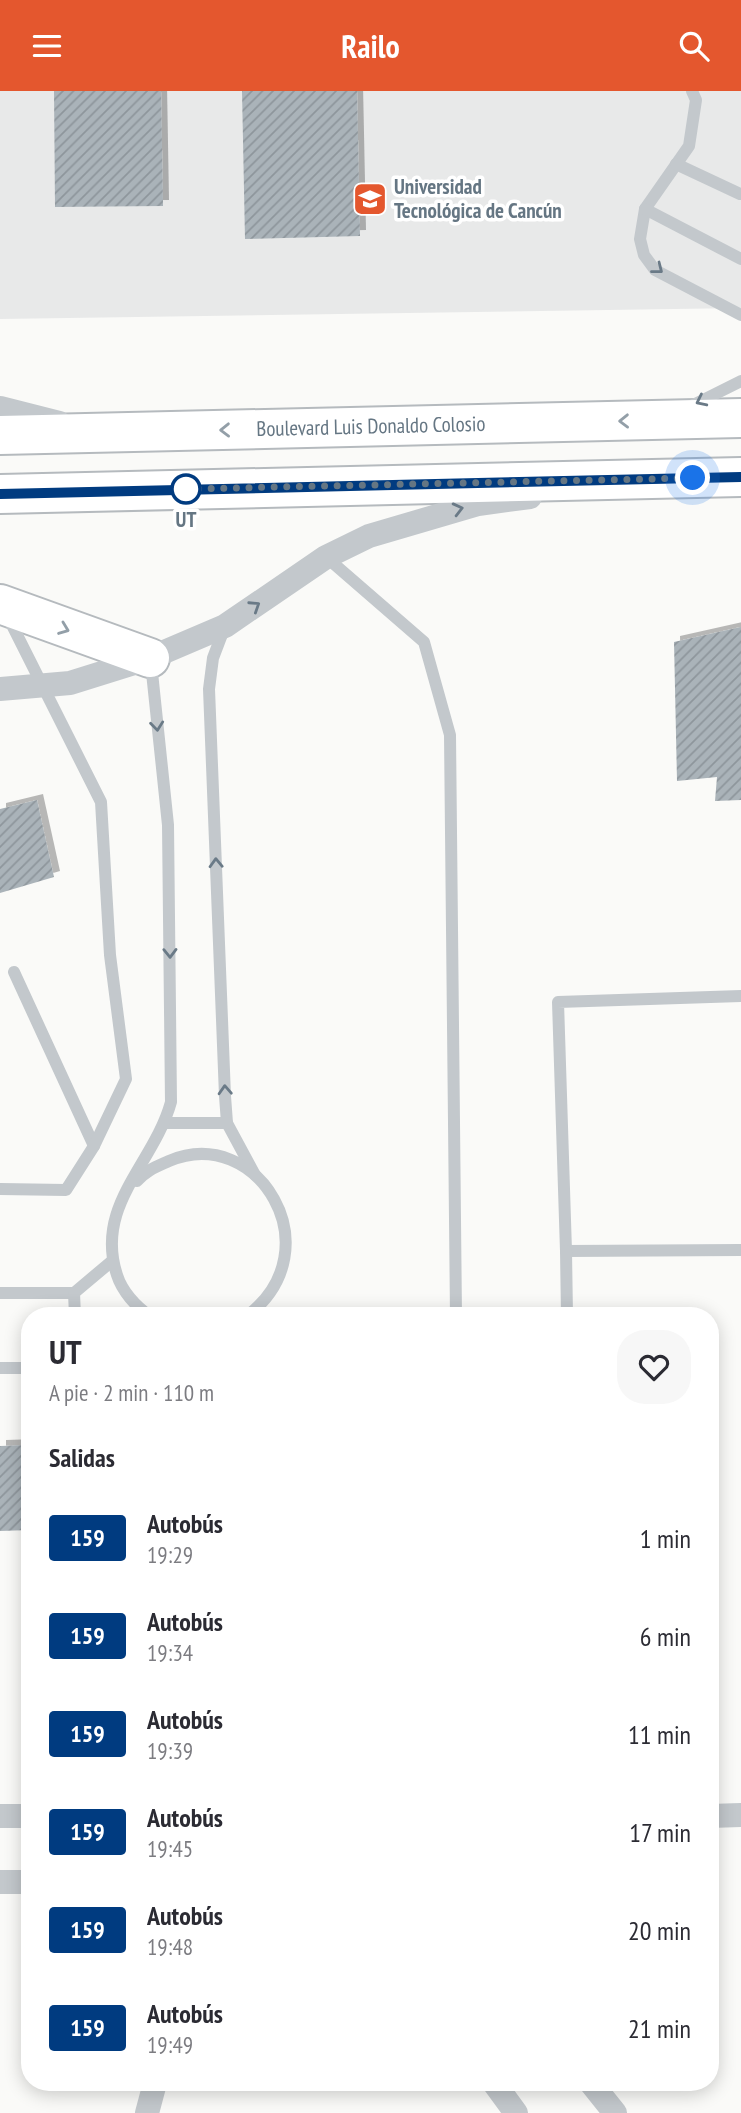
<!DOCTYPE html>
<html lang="es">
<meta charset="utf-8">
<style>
:root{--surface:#fff;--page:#f7f7f7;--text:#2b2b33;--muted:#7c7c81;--accent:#e4572e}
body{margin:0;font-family:"PT Sans Narrow",sans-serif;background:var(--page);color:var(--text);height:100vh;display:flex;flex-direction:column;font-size:26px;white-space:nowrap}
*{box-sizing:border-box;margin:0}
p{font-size:23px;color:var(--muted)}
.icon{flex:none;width:38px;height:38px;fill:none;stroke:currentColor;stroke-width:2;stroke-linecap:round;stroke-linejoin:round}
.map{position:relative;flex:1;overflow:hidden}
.sheet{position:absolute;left:21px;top:1216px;width:698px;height:784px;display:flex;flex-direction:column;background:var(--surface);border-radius:28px;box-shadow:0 4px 18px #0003}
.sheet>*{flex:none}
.badge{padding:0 14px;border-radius:5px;font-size:24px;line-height:46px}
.you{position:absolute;width:35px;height:35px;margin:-18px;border:5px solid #fff;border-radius:50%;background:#1a73e8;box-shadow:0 0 0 10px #1a73e833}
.map>.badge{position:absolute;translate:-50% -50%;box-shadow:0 0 0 4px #fff}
h2{padding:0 28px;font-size:26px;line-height:63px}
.round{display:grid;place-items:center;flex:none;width:74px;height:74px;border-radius:28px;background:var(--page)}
.summary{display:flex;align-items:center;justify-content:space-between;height:119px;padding:0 28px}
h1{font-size:33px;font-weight:700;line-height:52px}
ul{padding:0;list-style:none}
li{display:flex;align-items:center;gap:21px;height:98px;padding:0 28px}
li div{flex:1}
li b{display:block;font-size:26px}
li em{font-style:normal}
li .badge{min-width:77px;font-weight:700;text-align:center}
header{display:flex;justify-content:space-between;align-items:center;height:91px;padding:0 28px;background:var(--accent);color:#fff;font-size:32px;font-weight:700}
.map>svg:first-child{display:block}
.built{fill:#e8e9e9}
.building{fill:url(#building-hatch);filter:url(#shadow)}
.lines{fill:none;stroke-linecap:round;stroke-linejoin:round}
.primary-casing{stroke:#b5babe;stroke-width:42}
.service{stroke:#c3c8cc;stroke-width:12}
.minor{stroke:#c3c8cc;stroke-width:24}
.primary{stroke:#fff;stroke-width:38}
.oneway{stroke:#6a7a87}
.oneway2{stroke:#939fa8}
.line-casing{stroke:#fff;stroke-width:16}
.line{stroke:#003b80;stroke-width:10}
.walk{stroke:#657683;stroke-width:7;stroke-dasharray:0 12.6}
.stop-dot{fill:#fff;stroke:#003b80;stroke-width:3.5}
.labels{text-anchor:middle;stroke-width:7;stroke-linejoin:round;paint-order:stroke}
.poi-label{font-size:21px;font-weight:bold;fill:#657683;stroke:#fff;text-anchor:start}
.street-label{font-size:21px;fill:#657683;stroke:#fff}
.stop-label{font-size:21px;font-weight:bold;fill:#657683;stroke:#fff}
</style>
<header><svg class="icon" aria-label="menu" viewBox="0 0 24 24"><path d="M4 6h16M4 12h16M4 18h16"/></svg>Railo<svg class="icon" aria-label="search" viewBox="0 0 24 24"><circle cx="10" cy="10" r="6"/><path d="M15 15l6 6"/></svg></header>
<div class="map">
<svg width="741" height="2022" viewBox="0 0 741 2022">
<defs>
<pattern id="building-hatch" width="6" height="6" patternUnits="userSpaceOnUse" patternTransform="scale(1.75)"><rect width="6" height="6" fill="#aab3b9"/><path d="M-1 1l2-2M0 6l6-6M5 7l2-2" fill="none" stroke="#8e969c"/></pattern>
<filter id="shadow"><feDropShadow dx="6" dy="-6" stdDeviation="0" flood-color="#0004"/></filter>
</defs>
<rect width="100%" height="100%" fill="#fafaf8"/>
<path class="built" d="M0,0H741V217L0,228Z"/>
<g class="building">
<path d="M54,0H161L163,115L55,116Z"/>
<path d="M242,0H357L360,145L245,148Z"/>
<path d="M741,536V709L715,710L717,686L677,690L674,551Z"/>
<path d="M37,709L54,786L0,802V718Z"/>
<path d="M30,1354V1439L0,1440V1355Z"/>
</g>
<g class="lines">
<g class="primary-casing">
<g id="primary">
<path id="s1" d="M0,344L741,327"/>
<path d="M0,403L741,386"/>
<path d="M0,513L150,567"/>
</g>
</g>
<g class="service">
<path d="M692,0L696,9L689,55L645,118L640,148L644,164L655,179L741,224"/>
<path d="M676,73L740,103"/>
<path d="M645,118L741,168"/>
<path d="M691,315L741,290"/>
<path d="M326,466L424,551L450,644L456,1225"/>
<path d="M224,538L213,567L209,598L225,1005L227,1032L255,1084"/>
<path d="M14,881L94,1055"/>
<path d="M741,905L558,911L566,1160L741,1159"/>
<path d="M165,1032H227"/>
<path d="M137,1090C147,1079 156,1076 169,1070C257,1032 335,1158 247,1225"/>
<path d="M0,1098L66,1099L94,1055L126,988L110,864L101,711L7,524"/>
<path d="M566,1160L567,1225"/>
<path d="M0,1202H74L112,1170"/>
<path d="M74,1202L75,1225"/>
<path d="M150,1225C136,1216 122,1200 117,1184C94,1114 154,1073 171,1011L168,734L151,572"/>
<path d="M0,1277H30"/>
</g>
<g class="minor">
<path d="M0,317L59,332"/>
<path d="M0,598L70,592L150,567L225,535L326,466L369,445L478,413L530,406"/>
<path d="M0,1725H30"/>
<path d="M710,1725L741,1724"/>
<path d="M0,1791H30"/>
<path d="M494,1992L516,2022"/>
<path d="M591,1992L615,2022"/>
<path d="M147,2022L155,1992"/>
</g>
<use href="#primary" class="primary"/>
</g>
<defs><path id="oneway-chevron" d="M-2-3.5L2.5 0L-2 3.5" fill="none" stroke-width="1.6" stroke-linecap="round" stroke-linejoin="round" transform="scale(1.75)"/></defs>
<g class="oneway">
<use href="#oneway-chevron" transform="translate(658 178) rotate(38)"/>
<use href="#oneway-chevron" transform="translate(701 310) rotate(154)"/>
<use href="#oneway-chevron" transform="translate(458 418) rotate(-14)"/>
<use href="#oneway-chevron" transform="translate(255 515) rotate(-33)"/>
<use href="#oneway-chevron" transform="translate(157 635) rotate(84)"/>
<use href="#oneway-chevron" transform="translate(216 772) rotate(-92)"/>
<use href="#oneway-chevron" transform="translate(170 862) rotate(89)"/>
<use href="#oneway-chevron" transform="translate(225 999) rotate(-93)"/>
</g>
<g class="oneway2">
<use href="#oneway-chevron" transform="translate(624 330) rotate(179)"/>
<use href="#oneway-chevron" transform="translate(225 339) rotate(179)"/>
<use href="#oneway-chevron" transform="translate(64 538) rotate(21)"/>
</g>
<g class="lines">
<g class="line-casing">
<path id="line" d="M0,403L741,386"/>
</g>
<use href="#line" class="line"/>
<path class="walk" d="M186,398L693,387"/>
</g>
<defs>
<g id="university-square" transform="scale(1.75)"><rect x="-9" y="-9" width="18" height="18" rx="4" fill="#e4572e" stroke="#fff"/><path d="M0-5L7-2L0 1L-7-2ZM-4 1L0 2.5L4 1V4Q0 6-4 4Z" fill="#fff"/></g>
</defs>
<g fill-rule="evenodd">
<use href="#university-square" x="370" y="108"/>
</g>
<circle class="stop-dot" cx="186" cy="398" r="14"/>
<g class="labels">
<g class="poi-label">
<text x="394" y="103">Universidad<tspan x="394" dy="24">Tecnológica de Cancún</tspan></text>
</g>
<g class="street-label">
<text dy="7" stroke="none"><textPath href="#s1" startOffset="371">Boulevard Luis Donaldo Colosio</textPath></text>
</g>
<g class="stop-label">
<text x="186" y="436">UT</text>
</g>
</g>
</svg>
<div class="you" style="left:693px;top:387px"></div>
<section class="sheet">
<div class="summary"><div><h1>UT</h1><p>A pie · 2 min · 110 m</p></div><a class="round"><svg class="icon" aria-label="heart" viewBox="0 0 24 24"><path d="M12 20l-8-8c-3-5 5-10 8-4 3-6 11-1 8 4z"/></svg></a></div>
<h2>Salidas</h2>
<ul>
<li><span class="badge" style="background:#003b80;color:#fff">159</span><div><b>Autobús</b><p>19:29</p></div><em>1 min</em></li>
<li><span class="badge" style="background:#003b80;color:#fff">159</span><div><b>Autobús</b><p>19:34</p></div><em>6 min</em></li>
<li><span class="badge" style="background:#003b80;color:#fff">159</span><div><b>Autobús</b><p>19:39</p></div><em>11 min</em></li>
<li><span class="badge" style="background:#003b80;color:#fff">159</span><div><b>Autobús</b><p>19:45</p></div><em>17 min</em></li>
<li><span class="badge" style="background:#003b80;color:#fff">159</span><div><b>Autobús</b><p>19:48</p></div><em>20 min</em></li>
<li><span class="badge" style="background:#003b80;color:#fff">159</span><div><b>Autobús</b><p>19:49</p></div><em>21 min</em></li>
</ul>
</section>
</div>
